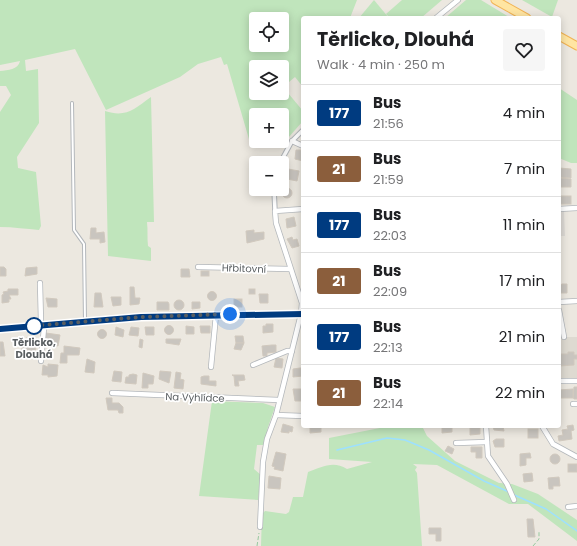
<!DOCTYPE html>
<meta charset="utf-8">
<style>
:root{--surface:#fff;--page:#f6f6f6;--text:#202124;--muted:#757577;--line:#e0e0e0}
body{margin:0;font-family:Poppins,sans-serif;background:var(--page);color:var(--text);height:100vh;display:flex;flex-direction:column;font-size:15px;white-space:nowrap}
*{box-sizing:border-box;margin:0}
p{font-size:13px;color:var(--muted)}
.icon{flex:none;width:22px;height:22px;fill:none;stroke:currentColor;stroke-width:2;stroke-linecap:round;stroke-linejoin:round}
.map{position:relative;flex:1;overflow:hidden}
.side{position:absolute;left:301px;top:16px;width:260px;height:412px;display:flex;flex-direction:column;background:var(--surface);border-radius:4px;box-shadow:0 2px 10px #0003}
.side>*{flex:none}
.badge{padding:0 8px;border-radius:3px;font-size:14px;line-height:26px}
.tools{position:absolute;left:249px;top:12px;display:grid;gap:8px}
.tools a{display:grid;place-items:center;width:40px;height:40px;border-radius:4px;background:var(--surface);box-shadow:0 2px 10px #0003;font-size:20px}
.you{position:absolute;width:20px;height:20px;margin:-10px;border:3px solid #fff;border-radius:50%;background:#1a73e8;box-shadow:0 0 0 6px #1a73e833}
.map>.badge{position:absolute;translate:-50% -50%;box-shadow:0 0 0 2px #fff}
.round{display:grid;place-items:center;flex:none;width:42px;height:42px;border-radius:4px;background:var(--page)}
.summary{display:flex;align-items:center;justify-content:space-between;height:68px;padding:0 16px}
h1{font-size:19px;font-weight:700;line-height:30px}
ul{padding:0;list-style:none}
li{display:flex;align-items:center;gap:12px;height:56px;padding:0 16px;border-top:1px solid var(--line)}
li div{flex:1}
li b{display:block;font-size:15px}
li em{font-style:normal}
li .badge{min-width:44px;font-weight:700;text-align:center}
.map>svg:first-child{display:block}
.industrial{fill:#dddad5}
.education{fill:#dedad1}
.green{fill:#c0e5bc;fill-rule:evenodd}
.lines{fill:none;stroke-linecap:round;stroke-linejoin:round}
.stream{stroke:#9de0ff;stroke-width:1.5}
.building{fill:#c9c5bf;stroke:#d1c9be}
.service-casing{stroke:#b3b7bb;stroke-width:4}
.pedestrian-casing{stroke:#b3b7bb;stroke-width:5.5}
.minor-casing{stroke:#b3b7bb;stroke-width:6}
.primary-casing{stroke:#f2b353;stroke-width:9}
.path{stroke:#97c89f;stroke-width:1;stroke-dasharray:4 2;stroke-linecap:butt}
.service{stroke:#fff;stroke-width:2}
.pedestrian{stroke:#fff;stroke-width:3.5}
.minor{stroke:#fff;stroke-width:4.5}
.primary{stroke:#ffe5a2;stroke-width:7}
.line-casing{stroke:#fff;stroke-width:9}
.line{stroke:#003b80;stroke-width:6}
.walk{stroke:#595e61;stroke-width:4;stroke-dasharray:0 7.2}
.stop-dot{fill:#fff;stroke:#003b80;stroke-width:2}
.labels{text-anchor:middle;stroke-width:3.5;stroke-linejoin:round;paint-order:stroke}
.street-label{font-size:10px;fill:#595e61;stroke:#fff}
.stop-label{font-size:10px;font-weight:bold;fill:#595e61;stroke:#fff}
</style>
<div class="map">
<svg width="577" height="546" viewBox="0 0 577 546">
<rect width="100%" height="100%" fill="#ece8e0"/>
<path class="industrial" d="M559,211H564L565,236H559Z"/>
<path class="education" d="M559,335H565L567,337H577V378L559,379Z"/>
<g class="green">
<path d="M0,0H357L350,18H303V87L295,77L283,87L303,111V121L288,138L282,139V115H256V141H273L251,146L227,64L224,65L221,57L198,64L180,77L106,110L75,49L25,60L26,71L38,69L39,123L17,157L18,168L36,172L41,226L39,230C26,229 14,227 0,227V112L11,95L6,86H0V71C8,70 18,70 20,61L0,65ZM256,19H282V45H256ZM256,67H282V93H256Z"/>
<path d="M374,0L389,18H359Z"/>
<path d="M402,0H442L421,18H390L386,14Z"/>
<path d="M466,0H481L509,17L445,18Z"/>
<path d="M522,0H558L552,17Z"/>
<path d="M559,88L577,100V163H571L559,158Z"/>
<path d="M151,97L154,222H147C148,230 147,238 148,246L151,248V261L108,256L105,111C126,118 134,109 151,97Z"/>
<path d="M212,401L263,403L275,407L268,427L264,445H257L254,469L261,475L258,500L199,496Z"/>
<path d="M390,426H422L427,436L455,461L499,483L512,484L538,494L577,520V541L528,504H509L437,465L413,464L417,467L415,470L417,473L422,546H261L262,514L265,511L286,514L289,512L293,497H303L308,472C322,467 333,460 347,469L372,462L329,459V438Z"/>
</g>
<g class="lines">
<g class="stream">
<path d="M337,450L387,438L405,440L429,450L484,481L509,492"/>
<path d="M512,494L546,509L577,531"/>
</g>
</g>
<g class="building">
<path d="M296,150H302L303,161L295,159Z"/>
<path d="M559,168L571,169V178L559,177Z"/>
<path d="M288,169L299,171L297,181L287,179Z"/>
<path d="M559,178L571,179V187H559Z"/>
<circle cx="287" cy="193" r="5"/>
<rect x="559" y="196" width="12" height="8"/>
<path d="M294,217L296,226L287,228L286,219Z"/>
<path d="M91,228H96V233L104,232L105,242L100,243V239H90Z"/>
<path d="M254,230V233L264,232V239L247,243L246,231Z"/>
<path d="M292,237L293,240L297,239L299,246L292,248L287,239Z"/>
<path d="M0,267H4L6,269V276H0Z"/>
<path d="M37,267V274L25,276L26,268Z"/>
<path d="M181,269H189L190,277H181Z"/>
<rect x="201" y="271" width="8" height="5"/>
<path d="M562,284H567V293H559V286Z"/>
<path d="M130,287H134L135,298H140L139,304L130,305Z"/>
<path d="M8,289H18V295H9L11,299H9V302L2,303V295L4,294L3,292L8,291Z"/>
<rect x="249" y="289" width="6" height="5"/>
<circle cx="212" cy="296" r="4.5"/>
<path d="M95,293H101L103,307H94Z"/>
<path d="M259,294H268V303H260Z"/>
<path d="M111,297H121V305L113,306Z"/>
<path d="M46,298L57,299V307H48Z"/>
<rect x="234" y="299" width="8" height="8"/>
<circle cx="179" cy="305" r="5"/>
<path d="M157,302H168L169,304V310H157Z"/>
<path d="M192,302H200V308L192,309Z"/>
<path d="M266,324H273V332L263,333V326H266Z"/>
<circle cx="169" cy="330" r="4.5"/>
<path d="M186,326L194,327V334H186Z"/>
<path d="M200,326H210V333H201Z"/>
<path d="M116,327L124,330L123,337L115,335Z"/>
<path d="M131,327L139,328L138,336L129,335Z"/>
<path d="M145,327H154V335H146Z"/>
<circle cx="102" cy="334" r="4.5"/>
<path d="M46,333L60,335L58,346L45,343Z"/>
<path d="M235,336H243L244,343H236Z"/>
<path d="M26,338L33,339L32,347H36L35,355H30V351L22,350V345H25Z"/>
<path d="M140,339L143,340L142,348L139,347Z"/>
<path d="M166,339H181L179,345L166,343Z"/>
<path d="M0,342H3L5,356H0Z"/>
<path d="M236,343H244L241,350L234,349Z"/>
<path d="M272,345H276V352L267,353V356H263L262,346Z"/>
<path d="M64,346L80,348L79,355H67V363H60L61,353H64Z"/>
<path d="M568,352H574V355H577V359H574V365L559,366V354H568Z"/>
<path d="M276,358L283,359L282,368L274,367Z"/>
<path d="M87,359L95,362L94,373L85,372Z"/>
<path d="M48,364L58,365L57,376L48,377V375H42L43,365L48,367Z"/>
<path d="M300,368H303V376L293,377V369Z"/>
<path d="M114,371L122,372L121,382L112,381Z"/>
<path d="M160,371L171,372L169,383L159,379Z"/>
<path d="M176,372L181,373L180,379L184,380L183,389L174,388Z"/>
<path d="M143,373L154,376L153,384H148V388H142Z"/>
<path d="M133,374L137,375L136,384L125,383L126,377H129V375Z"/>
<path d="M232,375H244L245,380L238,381L239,386H235L234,376Z"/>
<path d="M204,376H209V381H216V386L201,384V377Z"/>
<path d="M574,387H577V399H574L573,397Z"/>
<path d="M293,389H303V401H295Z"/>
<path d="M573,389V398H559V390Z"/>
<path d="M106,398H112V403H119L123,407V413H119L118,410H108Z"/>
<path d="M283,424L293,427L292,432L289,431V433L281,432Z"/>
<path d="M573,425L574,430L571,431L572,439L559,441L558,436L563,435L562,430L568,429L567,426Z"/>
<path d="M310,426H321V432L310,433Z"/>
<path d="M442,426H452V432L442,433Z"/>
<path d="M470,426H478L480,428V434L470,435Z"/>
<path d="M493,426H503L504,431L494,430Z"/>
<rect x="528" y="429" width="10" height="9"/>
<path d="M496,439H504V447H495L493,441Z"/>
<path d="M448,446L454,449L452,454L445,451Z"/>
<path d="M471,447H482V458H476V452H471Z"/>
<path d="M276,452L286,454L283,471L274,469L275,467L272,466Z"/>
<path d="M530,453L531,458H526V465L520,466V454Z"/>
<circle cx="555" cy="459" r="5"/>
<rect x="568" y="464" width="9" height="8"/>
<path d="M532,473L533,481L524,482L523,474Z"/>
<path d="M269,476L281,478L280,489L268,488Z"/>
<path d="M559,477L560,486H553V489H549L548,478Z"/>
<path d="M527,519H533L535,537H528Z"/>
<path d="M429,528H441V541H436V534H429Z"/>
</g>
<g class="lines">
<g class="service-casing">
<path id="service" d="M72,103L74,230L84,244L85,321"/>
</g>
<g class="pedestrian-casing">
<g id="pedestrian">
<path d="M280,163L292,141L303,130"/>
<path d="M274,189L275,211"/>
</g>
</g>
<g class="minor-casing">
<g id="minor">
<path d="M436,18L458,0"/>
<path d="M292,141L303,146"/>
<path d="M559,209L577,208"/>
<path d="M198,267L290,269"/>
<path d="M40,283L41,322L44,328L41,361"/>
<path d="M559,302L577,301"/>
<path d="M559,310L564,337"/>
<path d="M0,329L141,317L303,314"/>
<path d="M253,365L287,351H292"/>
<path d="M211,367L216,315"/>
<path d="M559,381H577"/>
<path d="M112,393L279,400"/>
<path d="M573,404H577"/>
<path d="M276,415L303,416"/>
<path d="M486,426L488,456L507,484L514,500"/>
<path d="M542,426L553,444L577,457"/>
<path d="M456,443L487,442"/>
<path d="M568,507L577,506"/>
<path d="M260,527L263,462L267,439L276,415L301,314L302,303L276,223L275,211L303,209"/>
</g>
</g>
<g class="primary-casing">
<g id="primary">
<path d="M495,0L527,18"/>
<path d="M559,36L577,46"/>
</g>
</g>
<g class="path">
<path d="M257,546L259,533"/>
<path d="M533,546L539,539V532"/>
</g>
<use href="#service" class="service"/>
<use href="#pedestrian" class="pedestrian"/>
<use href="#minor" class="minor"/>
<use href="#primary" class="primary"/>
</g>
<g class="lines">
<g class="line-casing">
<path id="line" d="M0,329L141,317L303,314"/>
</g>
<use href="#line" class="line"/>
<path class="walk" d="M34,326H31L141,317L230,314"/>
</g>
<circle class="stop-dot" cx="34" cy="326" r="8"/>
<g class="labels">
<g class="street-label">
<text transform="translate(244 268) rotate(2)" y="4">Hřbitovní</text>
<text transform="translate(195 397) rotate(2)" y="4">Na Vyhlídce</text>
</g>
<g class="stop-label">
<text x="34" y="346">Těrlicko,<tspan x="34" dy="12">Dlouhá</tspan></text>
</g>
</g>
</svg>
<div class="tools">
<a><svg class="icon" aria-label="locate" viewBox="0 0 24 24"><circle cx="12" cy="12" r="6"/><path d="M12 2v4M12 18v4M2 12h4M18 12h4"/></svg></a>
<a><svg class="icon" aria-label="layers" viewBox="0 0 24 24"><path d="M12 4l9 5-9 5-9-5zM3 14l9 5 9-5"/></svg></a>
<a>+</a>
<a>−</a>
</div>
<div class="you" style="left:230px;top:314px"></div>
<section class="side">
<div class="summary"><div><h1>Těrlicko, Dlouhá</h1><p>Walk · 4 min · 250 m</p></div><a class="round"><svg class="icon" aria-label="heart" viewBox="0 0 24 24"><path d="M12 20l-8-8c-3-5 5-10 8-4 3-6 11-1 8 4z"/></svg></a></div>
<ul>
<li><span class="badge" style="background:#003b80;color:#fff">177</span><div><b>Bus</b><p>21:56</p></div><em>4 min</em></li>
<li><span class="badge" style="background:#8b5e3c;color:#fff">21</span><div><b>Bus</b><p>21:59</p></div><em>7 min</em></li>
<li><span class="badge" style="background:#003b80;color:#fff">177</span><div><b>Bus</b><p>22:03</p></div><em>11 min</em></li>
<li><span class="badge" style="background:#8b5e3c;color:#fff">21</span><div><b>Bus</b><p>22:09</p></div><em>17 min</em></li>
<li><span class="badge" style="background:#003b80;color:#fff">177</span><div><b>Bus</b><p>22:13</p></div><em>21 min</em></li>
<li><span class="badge" style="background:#8b5e3c;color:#fff">21</span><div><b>Bus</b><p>22:14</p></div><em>22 min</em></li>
</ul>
</section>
</div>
